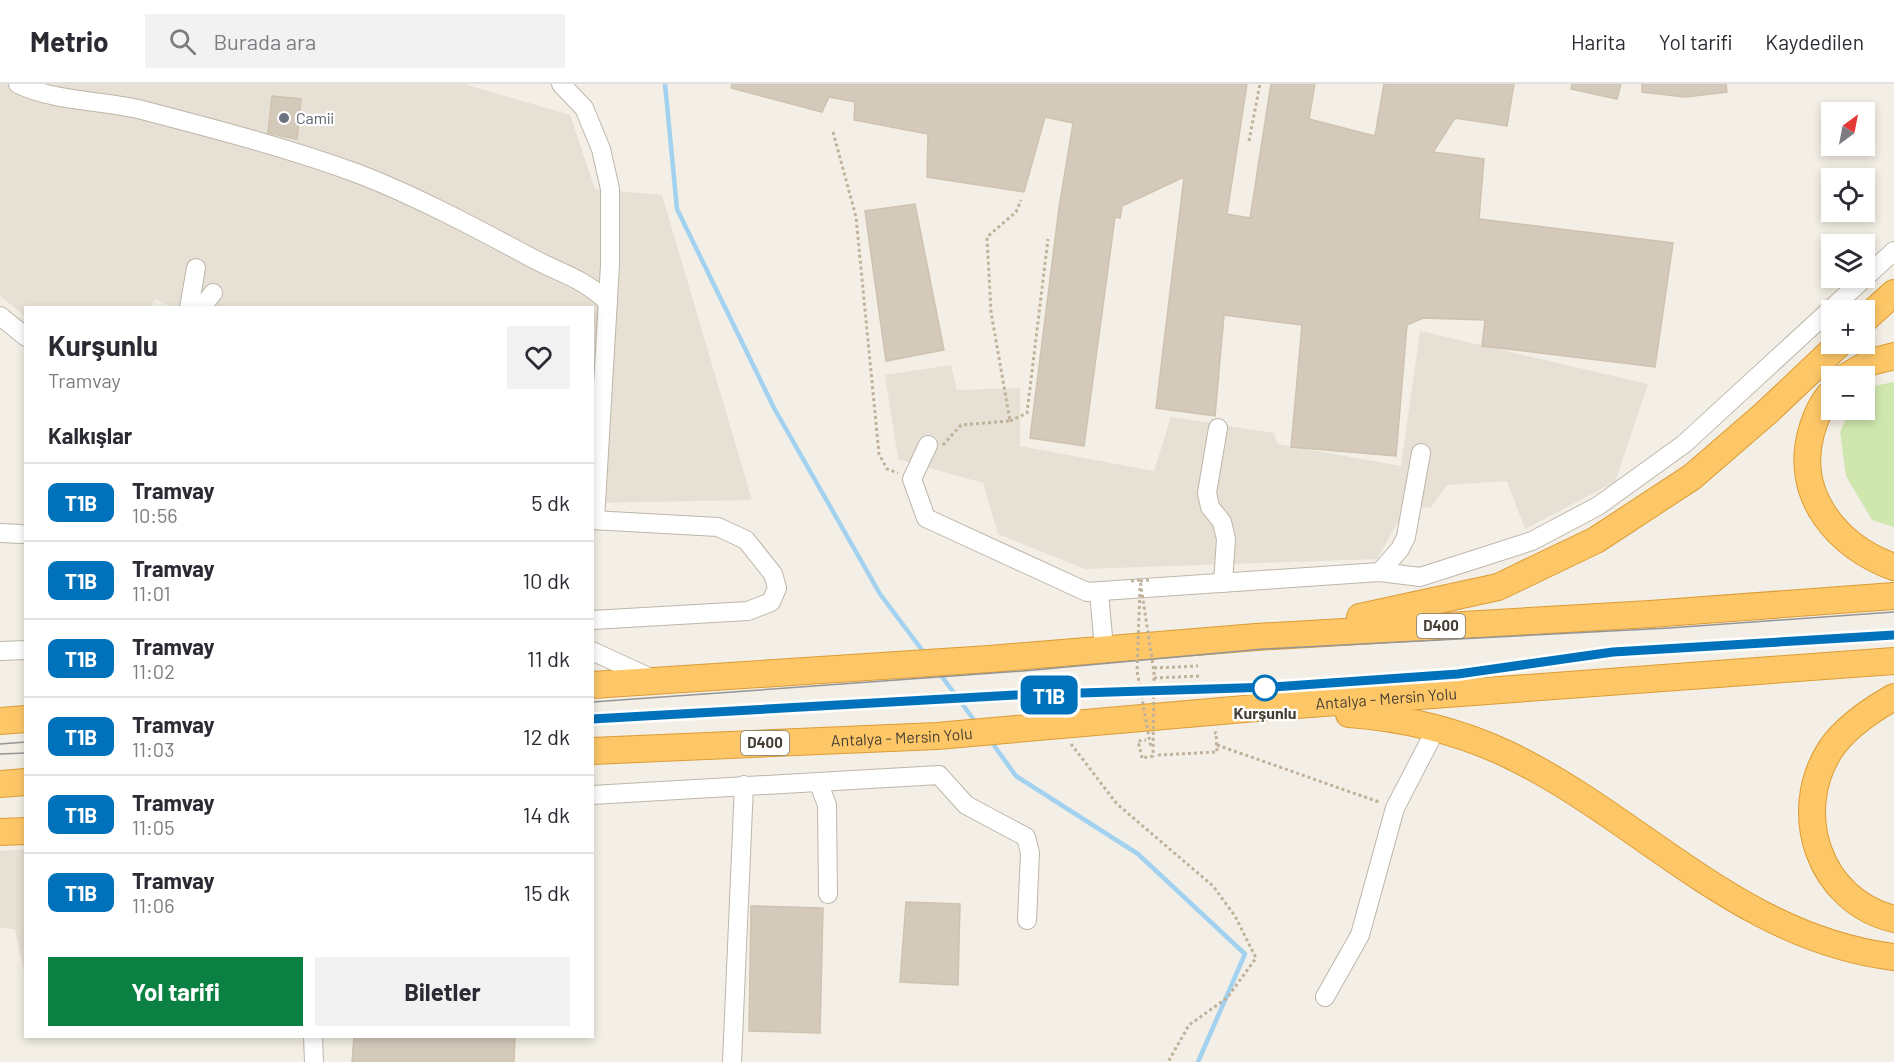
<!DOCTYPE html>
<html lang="tr">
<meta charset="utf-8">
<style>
:root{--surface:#fff;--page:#f2f2f3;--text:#2b2b33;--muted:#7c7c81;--line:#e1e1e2;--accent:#0b8043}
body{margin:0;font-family:Barlow,sans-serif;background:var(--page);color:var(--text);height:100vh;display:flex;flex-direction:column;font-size:22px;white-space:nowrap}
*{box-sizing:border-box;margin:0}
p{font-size:20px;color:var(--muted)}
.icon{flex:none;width:33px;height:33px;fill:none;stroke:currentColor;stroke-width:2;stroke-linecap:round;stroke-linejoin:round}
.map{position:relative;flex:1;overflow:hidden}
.side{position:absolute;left:24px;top:222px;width:570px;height:732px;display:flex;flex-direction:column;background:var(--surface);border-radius:0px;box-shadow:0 3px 9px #0003}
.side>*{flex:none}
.badge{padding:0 12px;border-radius:9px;font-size:21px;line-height:39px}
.needle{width:39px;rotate:32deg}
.controls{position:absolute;left:1821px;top:18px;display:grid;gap:12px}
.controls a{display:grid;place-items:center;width:54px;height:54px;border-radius:0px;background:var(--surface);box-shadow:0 3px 9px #0003;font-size:30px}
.map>.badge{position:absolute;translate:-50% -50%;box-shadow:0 0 0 3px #fff}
h2{padding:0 24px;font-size:22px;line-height:54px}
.round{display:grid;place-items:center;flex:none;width:63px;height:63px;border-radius:0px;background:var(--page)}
.head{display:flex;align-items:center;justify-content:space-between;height:102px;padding:0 24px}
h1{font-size:28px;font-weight:700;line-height:45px}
.button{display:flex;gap:12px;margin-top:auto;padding:12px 24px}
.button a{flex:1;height:69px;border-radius:0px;background:var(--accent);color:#fff;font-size:24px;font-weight:700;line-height:69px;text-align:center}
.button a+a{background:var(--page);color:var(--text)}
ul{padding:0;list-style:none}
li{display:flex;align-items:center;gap:18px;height:78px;padding:0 24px;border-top:2px solid var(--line)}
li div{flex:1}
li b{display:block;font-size:22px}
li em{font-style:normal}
li .badge{min-width:66px;font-weight:700;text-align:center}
header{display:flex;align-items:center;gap:36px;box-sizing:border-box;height:84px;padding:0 30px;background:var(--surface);border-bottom:2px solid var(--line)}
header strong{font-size:28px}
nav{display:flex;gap:33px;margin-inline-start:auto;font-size:21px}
.search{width:420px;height:54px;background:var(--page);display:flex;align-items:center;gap:15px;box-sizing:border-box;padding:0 21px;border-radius:0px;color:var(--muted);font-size:22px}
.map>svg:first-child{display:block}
.residential{fill:#e7e0d4}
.green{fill:#cfe7af}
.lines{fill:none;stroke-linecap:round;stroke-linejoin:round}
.stream{stroke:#a2d2f0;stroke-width:4.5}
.building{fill:#d4cabb;stroke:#cfc2af;stroke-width:1.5}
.minor-casing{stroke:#beb6a9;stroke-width:20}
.highway-casing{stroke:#dc9c36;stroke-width:28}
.path{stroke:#c0b29a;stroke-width:3;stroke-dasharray:3 3;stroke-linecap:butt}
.minor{stroke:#fff;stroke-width:18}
.highway{stroke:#fdc767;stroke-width:26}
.tram{stroke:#959595;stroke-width:1.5}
.path-bridge{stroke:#c0b29a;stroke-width:3;stroke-dasharray:3 3;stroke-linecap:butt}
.line-casing{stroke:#fff;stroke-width:14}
.line{stroke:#0072bc;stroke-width:9}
.worship-dot{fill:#6b7280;stroke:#fff;stroke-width:2}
.stop-dot{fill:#fff;stroke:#0072bc;stroke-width:3}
.labels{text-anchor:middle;stroke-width:4.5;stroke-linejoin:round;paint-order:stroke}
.shield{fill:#fff;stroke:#7e7972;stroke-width:1.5}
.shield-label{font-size:15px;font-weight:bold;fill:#463f35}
.worship-label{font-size:16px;fill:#5b616d;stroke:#fff;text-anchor:start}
.street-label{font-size:16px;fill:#463f35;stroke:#fff}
.stop-label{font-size:16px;font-weight:bold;fill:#463f35;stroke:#fff}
</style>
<header>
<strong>Metrio</strong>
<div class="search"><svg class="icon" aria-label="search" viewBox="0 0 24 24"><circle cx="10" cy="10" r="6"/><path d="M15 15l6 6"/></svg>Burada ara</div>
<nav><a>Harita</a><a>Yol tarifi</a><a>Kaydedilen</a></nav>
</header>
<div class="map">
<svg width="1894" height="978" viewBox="0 0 1894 978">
<rect width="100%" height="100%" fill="#f3efe6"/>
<g class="residential">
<path d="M0,0H464L570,31L595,105L662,111L752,416L593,419L592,224H175L155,215L150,223L26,224L25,232L0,212Z"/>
<path d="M1420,247L1648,300L1615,398L1525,445L1507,397L1447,401L1431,423L1405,426L1377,475L1085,485L998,450L983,399L898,375L885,291L951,281L957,306L1020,304V362L1154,387L1171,333L1274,349L1277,360L1401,382Z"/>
<path d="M25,765H26L25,893L15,845L0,844V767Z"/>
</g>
<path class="green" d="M1894,298V443L1872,436L1846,392L1840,348L1850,326H1864L1865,309L1874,302Z"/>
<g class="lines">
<g class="stream">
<path d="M665,0L677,125L774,324L880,510L925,570"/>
<path d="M937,586L977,640"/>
<path d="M990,656L1016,692L1138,770L1245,870L1198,978"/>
</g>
</g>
<g class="building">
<path d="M732,0H1247L1227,130L1250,134L1271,0H1315L1309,35L1375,52L1384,0H1514L1507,42L1455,34L1433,68L1484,75L1479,135L1673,159L1655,283L1482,262L1485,236L1423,234L1407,241L1396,372L1291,363L1302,241L1224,231L1215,332L1156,324L1184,93L1122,122L1120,134L1115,133L1084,362L1030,354L1059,124L1073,39L1045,33L1024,108L927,93L928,50L854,36L855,18L829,13L822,28L731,4Z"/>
<path d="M1572,0H1621L1617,15L1571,5Z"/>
<path d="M1642,0H1726L1727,8L1685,13L1642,8Z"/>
<path d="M272,12L301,15L297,55L268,49Z"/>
<path d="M915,120L944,266L886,277L865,127Z"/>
<path d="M906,818L960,820L958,901L900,898Z"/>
<path d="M751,822L823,824L820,949L749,947Z"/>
<path d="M354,952H515L514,978H352Z"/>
</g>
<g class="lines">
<g class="minor-casing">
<g id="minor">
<path d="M18,0C56,18 101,16 142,26C215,45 288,64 359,90C418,113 474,143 530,173C561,190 580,192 608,218"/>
<path d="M561,0L584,24L601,65L610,105V181L595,436"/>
<path d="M189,224L196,184"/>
<path d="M201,224L213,209"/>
<path d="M0,232L26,253"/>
<path d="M1218,344L1207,409L1210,423L1222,438L1226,455L1223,499"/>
<path d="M928,361L912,395L926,434L1087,508L1380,488L1420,493L1532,457L1598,422L1684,360L1894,167"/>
<path d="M592,436L718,443L746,456L773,490L777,504L771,518L748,527L592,536"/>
<path d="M0,449L21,450"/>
<path d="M1380,488L1400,465L1406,453L1421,369"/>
<path d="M1099,509L1104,564"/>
<path d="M0,567L26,566"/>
<path d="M592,567L653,595"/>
<path d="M819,700L827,721L828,810"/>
<path d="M592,711L939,691L966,721L1026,753L1030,769L1027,836"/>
<path d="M1325,913L1360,851L1395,724L1436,645"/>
<path d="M313,952L314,978"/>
<path d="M732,978L744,701"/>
</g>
</g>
<g class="highway-casing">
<g id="highway">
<path d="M1864,236L1894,209"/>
<path d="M1847,292L1871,278L1894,272"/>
<path d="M1832,308C1821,319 1815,335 1811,349C1794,412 1838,463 1894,483"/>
<path d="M1360,533L1498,503L1596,456L1692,393L1766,329L1839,260"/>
<path d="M592,601L989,575L1256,553L1650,530L1894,512"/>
<path d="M1894,613C1871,626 1845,643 1830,666C1790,729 1819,817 1894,835"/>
<path d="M1349,630C1403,634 1458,647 1507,670C1641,734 1739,854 1894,873"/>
<path d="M0,637L26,635"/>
<path id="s1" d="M592,667L937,652L1256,624L1894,577"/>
<path d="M0,700L26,698"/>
<path d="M0,748L26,747"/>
</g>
</g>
<g class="path">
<path d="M833,48L856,133L879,370L887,385L898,389"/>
<path d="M1249,57L1260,0"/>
<path d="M1010,337L1027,329L1048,155"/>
<path d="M943,361L961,341L1010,337L991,228L987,153L1016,128L1021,116"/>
<path d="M1154,584L1198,582"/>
<path d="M1154,594L1199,592"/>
<path d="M1071,660L1117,720L1213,802L1235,832L1256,874L1227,914L1189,941L1168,978"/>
<path d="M1217,661L1379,718"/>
<path d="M1158,671L1217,668L1216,649H1214"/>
<path d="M1142,674L1138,657L1146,656"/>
</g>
<use href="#minor" class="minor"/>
<use href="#highway" class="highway"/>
<g class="tram">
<path d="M592,618L1023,587L1263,565L1669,544L1894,528"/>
<path d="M592,634L1015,611L1273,603L1458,590L1613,568L1894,551"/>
<path d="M0,660L26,658"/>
<path d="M0,670L26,669"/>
</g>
<g class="path-bridge">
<path d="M1131,497L1140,496L1154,588L1153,672L1142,674"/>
<path d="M1140,497L1149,496"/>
<path d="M1140,504L1137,587L1151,664"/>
</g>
</g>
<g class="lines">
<g class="line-casing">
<path id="line" d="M592,635L1015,611L1273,603L1458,590L1613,568L1894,551"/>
</g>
<use href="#line" class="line"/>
</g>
<circle class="worship-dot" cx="284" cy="34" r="6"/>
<circle class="stop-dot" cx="1265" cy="604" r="12"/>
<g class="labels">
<g class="shield">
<rect x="1417" y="530" width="48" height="24" rx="4.5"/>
<rect x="741" y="647" width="48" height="24" rx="4.5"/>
</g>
<g class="shield-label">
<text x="1441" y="547">D400</text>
<text x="765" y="664">D400</text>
</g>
<g class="worship-label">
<text x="296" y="40">Camii</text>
</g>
<g class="street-label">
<text dy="6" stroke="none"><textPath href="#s1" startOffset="796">Antalya - Mersin Yolu</textPath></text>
<text dy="6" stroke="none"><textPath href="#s1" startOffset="310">Antalya - Mersin Yolu</textPath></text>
</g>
<g class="stop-label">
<text x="1265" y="635">Kurşunlu</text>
</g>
</g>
</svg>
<div class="controls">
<a><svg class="needle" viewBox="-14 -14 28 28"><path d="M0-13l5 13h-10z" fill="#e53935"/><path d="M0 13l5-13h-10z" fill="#7c7c81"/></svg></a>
<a><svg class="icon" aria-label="locate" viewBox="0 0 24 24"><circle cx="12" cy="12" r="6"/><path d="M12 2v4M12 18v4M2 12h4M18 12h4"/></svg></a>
<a><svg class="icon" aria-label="layers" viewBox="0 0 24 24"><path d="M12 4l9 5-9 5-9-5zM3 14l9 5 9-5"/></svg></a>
<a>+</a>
<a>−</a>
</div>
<b class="badge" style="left:1049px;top:611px;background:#0072bc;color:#fff">T1B</b>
<section class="side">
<div class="head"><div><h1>Kurşunlu</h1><p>Tramvay</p></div><a class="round"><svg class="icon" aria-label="heart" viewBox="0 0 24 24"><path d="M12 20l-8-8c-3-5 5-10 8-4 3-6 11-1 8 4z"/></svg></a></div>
<h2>Kalkışlar</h2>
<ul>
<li><span class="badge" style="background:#0072bc;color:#fff">T1B</span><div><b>Tramvay</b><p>10:56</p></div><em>5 dk</em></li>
<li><span class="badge" style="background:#0072bc;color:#fff">T1B</span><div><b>Tramvay</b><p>11:01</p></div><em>10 dk</em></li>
<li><span class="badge" style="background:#0072bc;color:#fff">T1B</span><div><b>Tramvay</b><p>11:02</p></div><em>11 dk</em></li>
<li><span class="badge" style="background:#0072bc;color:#fff">T1B</span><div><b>Tramvay</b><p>11:03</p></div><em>12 dk</em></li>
<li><span class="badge" style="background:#0072bc;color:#fff">T1B</span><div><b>Tramvay</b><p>11:05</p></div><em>14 dk</em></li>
<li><span class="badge" style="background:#0072bc;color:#fff">T1B</span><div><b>Tramvay</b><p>11:06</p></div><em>15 dk</em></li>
</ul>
<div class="button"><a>Yol tarifi</a><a>Biletler</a></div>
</section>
</div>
